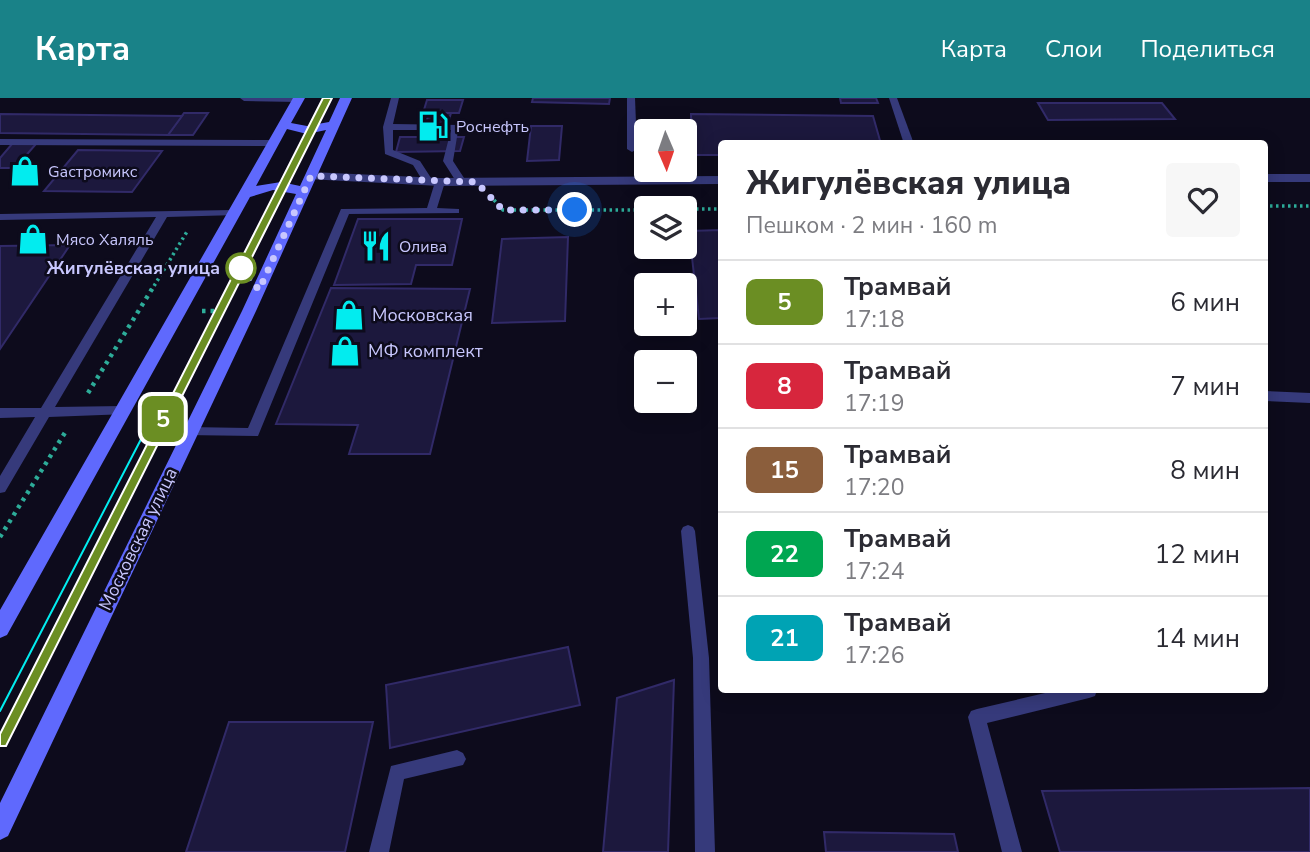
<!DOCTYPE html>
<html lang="ru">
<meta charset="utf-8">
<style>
:root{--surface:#fff;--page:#f7f7f7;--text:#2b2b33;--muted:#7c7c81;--line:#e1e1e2;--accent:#198288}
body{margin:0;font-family:"Nunito Sans",sans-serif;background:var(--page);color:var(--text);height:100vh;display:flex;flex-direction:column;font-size:26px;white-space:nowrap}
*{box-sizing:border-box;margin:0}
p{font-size:23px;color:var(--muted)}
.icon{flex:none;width:38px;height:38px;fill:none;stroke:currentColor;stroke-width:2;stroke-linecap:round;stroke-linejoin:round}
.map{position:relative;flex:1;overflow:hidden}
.details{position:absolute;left:718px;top:42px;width:550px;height:553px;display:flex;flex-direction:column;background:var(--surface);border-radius:7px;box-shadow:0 4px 18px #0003}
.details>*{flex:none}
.badge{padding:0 14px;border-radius:10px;font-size:24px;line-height:46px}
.needle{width:46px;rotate:178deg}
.tools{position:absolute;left:634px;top:21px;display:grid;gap:14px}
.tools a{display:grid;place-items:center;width:63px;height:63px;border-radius:7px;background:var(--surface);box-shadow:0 4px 18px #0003;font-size:35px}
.you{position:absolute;width:35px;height:35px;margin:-18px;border:5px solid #fff;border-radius:50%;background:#1a73e8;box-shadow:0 0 0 10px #1a73e833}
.map>.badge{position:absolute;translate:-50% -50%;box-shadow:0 0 0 4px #fff}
.round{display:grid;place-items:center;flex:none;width:74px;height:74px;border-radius:7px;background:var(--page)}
.head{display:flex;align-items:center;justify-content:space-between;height:119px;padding:0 28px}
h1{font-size:33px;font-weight:800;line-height:52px}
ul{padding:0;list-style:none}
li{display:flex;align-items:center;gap:21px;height:84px;padding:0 28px;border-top:2px solid var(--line)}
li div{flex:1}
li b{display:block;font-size:26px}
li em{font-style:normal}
li .badge{min-width:77px;font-weight:700;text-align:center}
header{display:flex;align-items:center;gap:42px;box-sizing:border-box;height:98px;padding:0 35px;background:var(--accent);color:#fff}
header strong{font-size:33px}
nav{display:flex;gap:38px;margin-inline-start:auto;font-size:24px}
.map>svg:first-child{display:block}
.building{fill:#1c183d;stroke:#312a68;stroke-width:2}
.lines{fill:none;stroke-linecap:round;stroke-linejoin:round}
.path-far1{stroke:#2dac99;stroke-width:3.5;stroke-dasharray:2.5 3.5;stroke-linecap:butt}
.path{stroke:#2dac99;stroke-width:4.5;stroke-dasharray:3.5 5;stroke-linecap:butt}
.lane{fill:#363a7b;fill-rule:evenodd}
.street{fill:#363a7b;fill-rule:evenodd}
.secondary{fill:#5f69fd;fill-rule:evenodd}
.tram{stroke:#02ecef;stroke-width:2}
.line{fill:#6b8e23;stroke:#fff;stroke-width:2}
.walk{stroke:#c8c7fe;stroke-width:7;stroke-dasharray:0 12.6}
.stop-dot{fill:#fff;stroke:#6b8e23;stroke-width:3.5}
.labels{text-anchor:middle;stroke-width:5;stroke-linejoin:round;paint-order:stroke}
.far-poi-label{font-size:16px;fill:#c8c7fe;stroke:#0d0b1c;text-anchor:start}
.stop-label{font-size:18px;font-weight:bold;fill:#c8c7fe;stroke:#0d0b1c;text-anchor:end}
.poi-label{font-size:18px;fill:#c8c7fe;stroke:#0d0b1c;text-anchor:start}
.street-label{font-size:18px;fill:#c8c7fe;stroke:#0d0b1c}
</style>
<header>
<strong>Карта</strong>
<nav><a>Карта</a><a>Слои</a><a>Поделиться</a></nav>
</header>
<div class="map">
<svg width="1310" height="754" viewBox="0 0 1310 754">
<rect width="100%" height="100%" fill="#0d0b1c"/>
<g class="building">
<path d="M533,0H610L609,6L532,4Z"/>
<path d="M840,0H876L878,5H841Z"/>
<path d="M427,2H463L459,15H423Z"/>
<path d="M1038,5H1162L1175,21L1048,22Z"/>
<path d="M184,15H208L193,37H168Z"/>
<path d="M429,15H451L444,39H464L460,53L396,54L400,39H422Z"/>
<path d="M0,16L182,18L168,37L0,35Z"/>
<path d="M691,16L873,18L881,46H721V57H692Z"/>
<path d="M531,28H562L559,62L527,63Z"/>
<path d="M12,46H36L15,70H0V60Z"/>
<path d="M78,52L162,53L132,94L44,93Z"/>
<path d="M358,121H462L452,167H416L411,186L334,187Z"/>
<path d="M721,132V220L699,221L689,133Z"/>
<path d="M568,139L565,223L492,225L502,141Z"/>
<path d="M70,147L0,251V148Z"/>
<path d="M331,190L470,191L430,356H349L358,327L276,326Z"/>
<path d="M568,549L580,607L390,650L386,587Z"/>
<path d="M674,582L668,754H603L617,600Z"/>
<path d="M229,624H373L345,754H186Z"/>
<path d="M1310,690V754H1060L1042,693Z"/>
<path d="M824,734L954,736L958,754H826Z"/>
</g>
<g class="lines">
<g class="path-far1">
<path d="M494,102L503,112H646"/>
<path d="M1264,108H1310"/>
<path d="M684,111H721"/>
<path d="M151,193L188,132"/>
</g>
<g class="path">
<path d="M202,213H225"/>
<path d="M88,295L152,191"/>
<path d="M0,439L66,333"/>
</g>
<g class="lane">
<path d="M240,0H302V1L298,4L244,3Z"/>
<path d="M391,0H399L393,26L459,27L453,63L466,83L465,85H457L443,63L451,32H393V52L420,63L433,83L432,85H424L413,67L385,56L383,29Z"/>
<path d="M627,0H635L637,51L632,54L627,51Z"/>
<path d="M889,0H897L914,46H904Z"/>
<path d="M0,41L273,42L278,45L273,48L0,47Z"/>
<path d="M440,81L445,84L437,110L459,111V115L349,116L258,338L184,337L182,334L189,329L248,330L341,111L427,110L435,84Z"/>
<path d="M233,112L237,113V117L167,119L55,309L123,308L128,310L130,313L128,316L49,319L5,394L0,395V378L35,319L0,320V310H41L156,119L0,122V116Z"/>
<path d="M1264,293L1310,295V305L1264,303Z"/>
<path d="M688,427L693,429L695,433L709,560L715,754H695L693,560L681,433L683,429Z"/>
<path d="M1058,592H1097L1095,598L1089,600L987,625L1022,754H1002L968,619L971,613L977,611Z"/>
<path d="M457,652L463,655L466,661L463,667L404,681L389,754H369L391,668Z"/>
</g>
<g class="street">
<path d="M311,74L440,80L721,78V86L440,88L307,81L305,78Z"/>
<rect x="1264" y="76" width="46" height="8"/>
</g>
<path class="secondary" d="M293,0H305L291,25L307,28L329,24L340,0H352L256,213L8,738L0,742V705L242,213L296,96L273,92L250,99L7,537L0,540V512ZM287,31L307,36L326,32L300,88L281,84L256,88Z"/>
<g class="tram">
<path d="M0,613L151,322"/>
<path d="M0,642L328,0"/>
</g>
</g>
<path class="line" d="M323,0H332L6,648H0V636Z"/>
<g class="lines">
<path class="walk" d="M241,170L259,192L311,78L476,84L503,112H575"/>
</g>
<defs>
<g id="fuel-bare" transform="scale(2.415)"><path d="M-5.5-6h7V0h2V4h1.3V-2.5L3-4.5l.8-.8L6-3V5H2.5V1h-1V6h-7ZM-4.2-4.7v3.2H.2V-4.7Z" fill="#02ecef" stroke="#0d0b1c" stroke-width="2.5" paint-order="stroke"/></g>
<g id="shop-bare" transform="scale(2.415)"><path d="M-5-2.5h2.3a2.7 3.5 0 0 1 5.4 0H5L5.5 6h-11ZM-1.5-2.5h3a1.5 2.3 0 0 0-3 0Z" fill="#02ecef" stroke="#0d0b1c" stroke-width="2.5" paint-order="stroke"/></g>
<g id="restaurant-bare" transform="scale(2.415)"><path d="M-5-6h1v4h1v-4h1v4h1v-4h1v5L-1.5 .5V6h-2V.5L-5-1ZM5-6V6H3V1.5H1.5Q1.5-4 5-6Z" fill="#02ecef" stroke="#0d0b1c" stroke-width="2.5" paint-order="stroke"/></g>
</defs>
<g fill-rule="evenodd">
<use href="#fuel-bare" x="433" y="28"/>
<use href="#shop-bare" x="25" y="73"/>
<use href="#shop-bare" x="33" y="141"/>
<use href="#restaurant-bare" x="376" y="148"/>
<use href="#shop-bare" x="349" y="217"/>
<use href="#shop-bare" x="345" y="253"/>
</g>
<circle class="stop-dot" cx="241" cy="170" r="14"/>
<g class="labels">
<g class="far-poi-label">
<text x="456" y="34">Роснефть</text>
<text x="48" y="79">Gастромикс</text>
<text x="56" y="147">Мясо Халяль</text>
<text x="399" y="154">Олива</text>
</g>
<g class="stop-label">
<text x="220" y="176">Жигулёвская улица</text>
</g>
<g class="poi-label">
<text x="372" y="223">Московская</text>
<text x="368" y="259">МФ комплект</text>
</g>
<g class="street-label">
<text transform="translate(138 441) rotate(-64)" y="6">Московская улица</text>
</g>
</g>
</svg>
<div class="tools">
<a><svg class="needle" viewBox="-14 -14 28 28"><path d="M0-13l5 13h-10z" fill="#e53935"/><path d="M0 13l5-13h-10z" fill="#7c7c81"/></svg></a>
<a><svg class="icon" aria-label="layers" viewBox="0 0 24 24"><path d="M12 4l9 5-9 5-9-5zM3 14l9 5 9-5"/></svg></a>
<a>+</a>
<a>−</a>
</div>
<div class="you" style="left:575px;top:112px"></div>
<b class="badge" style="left:163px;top:321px;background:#6b8e23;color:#fff">5</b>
<section class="details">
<div class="head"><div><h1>Жигулёвская улица</h1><p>Пешком · 2 мин · 160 m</p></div><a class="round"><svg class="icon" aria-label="heart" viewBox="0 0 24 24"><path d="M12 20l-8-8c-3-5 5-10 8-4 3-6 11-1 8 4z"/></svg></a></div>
<ul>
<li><span class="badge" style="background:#6b8e23;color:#fff">5</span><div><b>Трамвай</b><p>17:18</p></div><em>6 мин</em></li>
<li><span class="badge" style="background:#d7263d;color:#fff">8</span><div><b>Трамвай</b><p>17:19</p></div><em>7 мин</em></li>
<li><span class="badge" style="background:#8b5e3c;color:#fff">15</span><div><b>Трамвай</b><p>17:20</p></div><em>8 мин</em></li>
<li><span class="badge" style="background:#00a651;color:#fff">22</span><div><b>Трамвай</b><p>17:24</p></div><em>12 мин</em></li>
<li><span class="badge" style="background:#00a3b4;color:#fff">21</span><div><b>Трамвай</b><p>17:26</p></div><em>14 мин</em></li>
</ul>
</section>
</div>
